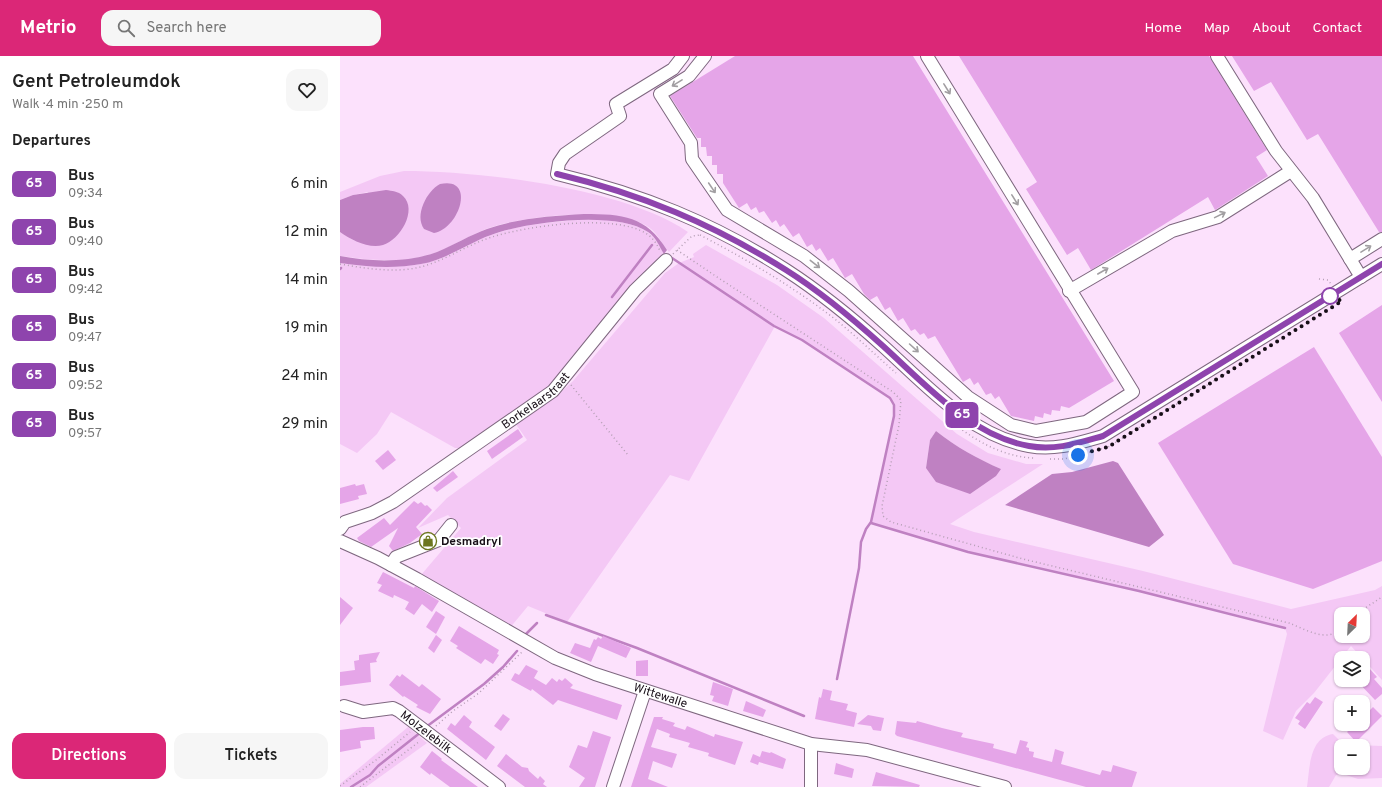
<!DOCTYPE html>
<meta charset="utf-8">
<style>
:root{--surface:#fff;--page:#f6f6f6;--text:#222;--muted:#767676;--accent:#db2777}
body{margin:0;font-family:Overpass,sans-serif;background:var(--page);color:var(--text);height:100vh;display:flex;flex-direction:column;font-size:15px;white-space:nowrap}
*{box-sizing:border-box;margin:0}
p{font-size:13px;color:var(--muted)}
.icon{flex:none;width:22px;height:22px;fill:none;stroke:currentColor;stroke-width:2;stroke-linecap:round;stroke-linejoin:round}
.map{position:relative;flex:1;overflow:hidden}
.drawer{display:flex;flex-direction:column;background:var(--surface);width:340px}
.drawer>*{flex:none}
.badge{padding:0 8px;border-radius:6px;font-size:14px;line-height:26px}
.needle{width:26px;rotate:24deg}
.controls{position:absolute;left:994px;top:551px;display:grid;gap:8px}
.controls a{display:grid;place-items:center;width:36px;height:36px;border-radius:8px;background:var(--surface);box-shadow:0 1px 3px #0004;font-size:20px}
.you{position:absolute;width:20px;height:20px;margin:-10px;border:3px solid #fff;border-radius:50%;background:#1a73e8;box-shadow:0 0 0 6px #1a73e833}
.map>.badge{position:absolute;translate:-50% -50%;box-shadow:0 0 0 2px #fff}
h2{padding:0 12px;font-size:15px;line-height:36px}
.round{display:grid;place-items:center;flex:none;width:42px;height:42px;border-radius:12px;background:var(--page)}
.summary{display:flex;align-items:center;justify-content:space-between;height:68px;padding:0 12px}
h1{font-size:19px;font-weight:600;line-height:30px}
.button{display:flex;gap:8px;margin-top:auto;padding:8px 12px}
.button a{flex:1;height:46px;border-radius:12px;background:var(--accent);color:#fff;font-size:16px;font-weight:600;line-height:46px;text-align:center}
.button a+a{background:var(--page);color:var(--text)}
ul{padding:0;list-style:none}
li{display:flex;align-items:center;gap:12px;height:48px;padding:0 12px}
li div{flex:1}
li b{display:block;font-size:15px}
li em{font-style:normal}
li .badge{min-width:44px;font-weight:700;text-align:center}
header{display:flex;align-items:center;gap:24px;box-sizing:border-box;height:56px;padding:0 20px;background:var(--accent);color:#fff}
header strong{font-size:19px}
nav{display:flex;gap:22px;margin-inline-start:auto;font-size:14px}
.search{width:280px;height:36px;background:var(--page);display:flex;align-items:center;gap:10px;box-sizing:border-box;padding:0 14px;border-radius:12px;color:var(--muted);font-size:15px}
main{display:flex;flex:1;min-height:0}
.map>svg:first-child{display:block}
.green{fill:#f4c8f5;fill-rule:evenodd}
.water{fill:#bf81c2}
.lines{fill:none;stroke-linecap:round;stroke-linejoin:round}
.stream{stroke:#bf81c2;stroke-width:2.5}
.building{fill:#e5a5e8}
.minor-casing{stroke:#7e677f;stroke-width:14}
.path{stroke:#b59fb5;stroke-width:1.5;stroke-dasharray:1 3;stroke-linecap:butt}
.minor{stroke:#fff;stroke-width:12}
.oneway{stroke:#a29fa2}
.line-casing{stroke:#fff;stroke-width:9}
.line{stroke:#8e44ad;stroke-width:6}
.walk{stroke:#170e17;stroke-width:4;stroke-dasharray:0 7.2}
.stop-dot{fill:#fff;stroke:#8e44ad;stroke-width:2}
.labels{text-anchor:middle;stroke-width:3.5;stroke-linejoin:round;paint-order:stroke}
.street-label{font-size:12px;fill:#170e17;stroke:#fff}
.poi-label{font-size:12px;font-weight:bold;fill:#170e17;stroke:#fff;text-anchor:start}
</style>
<header>
<strong>Metrio</strong>
<div class="search"><svg class="icon" aria-label="search" viewBox="0 0 24 24"><circle cx="10" cy="10" r="6"/><path d="M15 15l6 6"/></svg>Search here</div>
<nav><a>Home</a><a>Map</a><a>About</a><a>Contact</a></nav>
</header>
<main>
<section class="drawer">
<div class="summary"><div><h1>Gent Petroleumdok</h1><p>Walk · 4 min · 250 m</p></div><a class="round"><svg class="icon" aria-label="heart" viewBox="0 0 24 24"><path d="M12 20l-8-8c-3-5 5-10 8-4 3-6 11-1 8 4z"/></svg></a></div>
<h2>Departures</h2>
<ul>
<li><span class="badge" style="background:#8e44ad;color:#fff">65</span><div><b>Bus</b><p>09:34</p></div><em>6 min</em></li>
<li><span class="badge" style="background:#8e44ad;color:#fff">65</span><div><b>Bus</b><p>09:40</p></div><em>12 min</em></li>
<li><span class="badge" style="background:#8e44ad;color:#fff">65</span><div><b>Bus</b><p>09:42</p></div><em>14 min</em></li>
<li><span class="badge" style="background:#8e44ad;color:#fff">65</span><div><b>Bus</b><p>09:47</p></div><em>19 min</em></li>
<li><span class="badge" style="background:#8e44ad;color:#fff">65</span><div><b>Bus</b><p>09:52</p></div><em>24 min</em></li>
<li><span class="badge" style="background:#8e44ad;color:#fff">65</span><div><b>Bus</b><p>09:57</p></div><em>29 min</em></li>
</ul>
<div class="button"><a>Directions</a><a>Tickets</a></div>
</section>
<div class="map">
<svg width="1042" height="731" viewBox="0 0 1042 731">
<rect width="100%" height="100%" fill="#fce1fc"/>
<g class="green">
<path d="M64,115C141,115 284,132 348,176L329,196C320,186 317,175 305,169C272,150 181,160 146,173C126,181 107,194 85,200C57,207 28,204 0,200V176L13,184L33,189L28,136L13,139L0,144V136L40,120Z"/>
<path d="M257,163C277,166 302,166 316,184C319,188 321,193 324,198L289,233L229,304L208,334L122,392H115L51,356L37,378L17,397L0,388V207C34,212 69,214 102,202C119,195 134,185 151,179C184,167 222,165 257,163Z"/>
<path d="M366,189L437,229L484,262L617,378L648,397L686,408H703L610,468L634,476L803,515L951,553L1035,534L1042,530V624L1011,590L974,637L956,655L943,684L923,675L947,578L945,572L799,535L628,496L531,467L554,360V349L550,342L462,284L435,270L349,425L330,419L227,566L188,550L169,573L81,519L121,472L108,459L78,472L107,442L187,384L175,367L217,340L233,325L325,217L339,207L354,201L353,198ZM596,375C616,391 638,403 661,413L586,412L590,384ZM1001,558H1023V580H1001Z"/>
<path d="M68,671L87,687L26,731H0V728Z"/>
<path d="M993,678L1005,690H1001V712H1023V690H1015L1016,689L1042,690V722L1018,723L1003,718L996,719L989,731H967C970,711 969,682 993,678Z"/>
</g>
<g class="water">
<path d="M100,128C136,120 120,172 94,177L84,173C74,159 87,135 100,128Z"/>
<path d="M46,134C52,135 58,135 63,140C78,154 60,184 43,189C29,193 11,184 0,176V144L13,139Z"/>
<path d="M244,158C283,158 306,160 327,194L324,198C319,190 316,181 308,176C276,154 186,166 151,179C128,187 106,204 81,208C55,213 26,211 0,207V200C31,206 67,207 97,196C114,189 130,179 147,173C177,162 213,160 244,158Z"/>
<path d="M596,375C616,391 638,403 661,413L656,420L630,438L596,426L586,412L590,384Z"/>
<path d="M773,405L778,407L824,479L809,491L665,449L712,418L732,416Z"/>
</g>
<g class="lines">
<g class="stream">
<path d="M332,202L434,270L462,284L550,342L554,349V360L531,466L526,473L521,486L519,512L497,623"/>
<path d="M0,213L1,212"/>
<path d="M272,241L312,189"/>
<path d="M531,467L628,496L799,535L945,572"/>
<path d="M206,559L297,592L464,660"/>
<path d="M186,578L197,567"/>
<path d="M86,671L144,628L163,611L177,595"/>
<path d="M11,731L30,719L38,710L81,676"/>
</g>
</g>
<g class="building">
<path d="M395,0H573L774,325L729,352L721,350L720,355L712,354L711,359L704,357L703,362L695,360L694,365L671,360L659,340L655,343L651,337L646,339L638,326L634,329L630,322L623,326L595,280L588,283L584,277L580,279L575,273L571,275L563,262L558,265L550,251L545,254L537,240L530,244L524,238L512,218L505,222L493,202L488,205L480,192L476,195L472,188L467,191L459,177L453,181L444,168L440,171L436,164L432,167L424,155L419,157L416,151L411,154L407,147L399,152L383,127V118H377V109H372V100H367L366,91H361V82H357L330,40Z"/>
<path d="M619,0H869L927,94L916,101L928,120L875,154L868,141L751,214L738,192L727,199L686,133L697,126Z"/>
<path d="M892,0H1042V176H1039L978,78L967,84L931,26L914,35Z"/>
<path d="M1042,249V346L999,277Z"/>
<path d="M974,291L1042,401V505L973,533L893,508L818,387Z"/>
<path d="M178,373L183,381L152,403L147,395Z"/>
<path d="M48,394L56,404L43,414L35,405Z"/>
<path d="M113,415L118,421L97,436L93,432Z"/>
<path d="M15,428L16,430L24,428L27,438L18,440L19,443L0,448V432Z"/>
<path d="M74,445L78,448L81,446L85,450L87,449L92,454L76,471L82,478L70,487L53,495L49,490L58,472L31,491L19,485L17,482L44,462L50,469Z"/>
<path d="M43,516L74,532L75,530L99,545L92,556L82,548L74,559L65,553L69,546L54,539L53,542L38,535L42,529L37,527Z"/>
<path d="M0,541L13,552L0,569Z"/>
<path d="M96,555L105,561L96,578L86,571Z"/>
<path d="M119,570L159,594L157,598L159,599L153,608L145,603L141,608L116,592L118,590L110,585Z"/>
<path d="M96,579L102,584L94,597L88,592Z"/>
<path d="M263,580L291,592L286,602L258,590L251,606L230,597L235,587L250,592L254,583L256,584L258,581L261,583Z"/>
<path d="M40,596L36,604L37,606L30,607L31,626L0,630V616L15,614L14,605L19,604V599Z"/>
<path d="M308,604V620H296V605Z"/>
<path d="M186,609L198,615L194,622L206,629L212,622L217,626L219,623L222,625L225,622L233,629L230,632L282,649L277,664L218,644L213,649L192,633L191,635L171,624L175,617L179,619Z"/>
<path d="M1029,612L1037,621L1034,623L1042,632V638L1035,644L1016,624H1023V618Z"/>
<path d="M62,618L79,631L82,628L101,643L90,658L76,651L78,649L64,640L63,641L49,629L57,619L60,621Z"/>
<path d="M373,626L393,633L388,650L372,645L374,640L370,639Z"/>
<path d="M483,633L492,635L490,644L508,648L506,654L517,657L514,671L475,663L479,641L481,642Z"/>
<path d="M975,641L983,646L965,673L958,668L960,665L955,662L967,646L970,648Z"/>
<path d="M406,645L426,654L423,661L403,655Z"/>
<path d="M1033,651L1042,660L1016,686L1007,676L1016,668H1023V661Z"/>
<path d="M163,658L170,663L161,675L154,670Z"/>
<path d="M124,659L132,666L129,671L155,691L146,704L107,673L111,667L115,670Z"/>
<path d="M528,659L544,662L541,675L533,674L531,670L517,668Z"/>
<path d="M314,661H323L322,663L335,667L333,670L345,674L347,670L374,681L375,678L403,686L395,709L368,700L369,697L348,691L350,687L329,681L330,678L317,673L311,691L337,698L332,712L313,705L308,723L328,731H291Z"/>
<path d="M557,665L576,667L577,665L602,672L623,677L621,681L654,688L653,692L676,698L680,684L688,686L686,691L689,692V695L694,696L693,701L712,706L715,693L724,696L721,708L760,719L762,714L771,716L773,709L797,716L792,731H746L557,680L555,678Z"/>
<path d="M23,671H34L35,683L20,685L21,692L0,696V674Z"/>
<path d="M253,675L271,681L255,731H239L245,722L229,711L238,689L247,692Z"/>
<path d="M92,695L102,703L101,704L138,731H110L91,717L90,719L80,711Z"/>
<path d="M422,695L430,697L431,696L446,703L443,713L419,706L418,709L410,706L413,698L420,701Z"/>
<path d="M166,698L182,711L188,712L189,715L198,723L200,720L205,725L203,728L207,731H185L157,710Z"/>
<path d="M496,707L514,713L512,722L494,718Z"/>
<path d="M536,716L580,729L579,731L532,730Z"/>
</g>
<g class="lines">
<g class="minor-casing">
<g id="minor">
<path d="M343,0L333,13L276,48L280,60L225,98L219,107L217,118C301,138 373,167 446,214C480,236 512,262 543,290C585,328 631,380 689,390C715,395 738,387 763,380L1042,208"/>
<path d="M365,0L349,20L320,38L351,87L352,103L387,154L464,200L509,235L628,341L671,369L696,375L746,366L793,336L587,0"/>
<path d="M877,0L936,95L973,142L1021,221"/>
<path d="M1010,203L1042,183"/>
<path d="M729,235L832,175L878,161L951,115"/>
<path id="s1" d="M0,473L5,466L32,457L53,446L213,335L295,234L326,204"/>
<path id="s2" d="M0,485L38,502L77,523L215,602L255,618L471,688L527,694L665,731"/>
<path d="M51,509L56,501L99,484L111,469"/>
<path id="s3" d="M4,650L23,656L53,652L59,655L159,731"/>
<path d="M273,731L305,635"/>
<path d="M471,731V688"/>
</g>
</g>
<g class="path">
<path d="M360,179C404,202 447,227 487,257C511,275 533,297 556,317"/>
<path d="M337,194L374,219L553,336L561,344L559,369L542,450L543,460L551,466L683,503L949,567C965,573 986,587 1001,573"/>
<path d="M333,198L352,180L360,179"/>
<path d="M0,208C23,212 46,216 70,213C100,209 123,190 152,181C187,170 275,157 307,178C313,182 317,188 320,195"/>
<path d="M979,223L988,224L991,228"/>
<path d="M231,329L288,399"/>
<path d="M610,364C633,384 663,401 694,402"/>
<path d="M710,403H724L768,391L885,318"/>
<path d="M1016,558L1042,541"/>
<path d="M96,670L113,655L139,637L182,596"/>
<path d="M0,730L36,704L70,676"/>
<path d="M20,731L80,685"/>
</g>
<use href="#minor" class="minor"/>
</g>
<defs><path id="oneway-shaft" d="M-6 0H5M1.5-3L5.5 0L1.5 3" fill="none" stroke-width="1.6" stroke-linecap="round" stroke-linejoin="round"/></defs>
<g class="oneway">
<use href="#oneway-shaft" transform="translate(337 27) rotate(148)"/>
<use href="#oneway-shaft" transform="translate(607 33) rotate(58)"/>
<use href="#oneway-shaft" transform="translate(372 132) rotate(56)"/>
<use href="#oneway-shaft" transform="translate(675 144) rotate(58)"/>
<use href="#oneway-shaft" transform="translate(880 159) rotate(-26)"/>
<use href="#oneway-shaft" transform="translate(1026 193) rotate(-32)"/>
<use href="#oneway-shaft" transform="translate(475 208) rotate(38)"/>
<use href="#oneway-shaft" transform="translate(763 215) rotate(-30)"/>
<use href="#oneway-shaft" transform="translate(574 292) rotate(42)"/>
</g>
<g class="lines">
<g class="line-casing">
<path id="line" d="M217,118C301,138 373,168 446,214C481,236 512,262 543,290C585,328 631,380 689,390C715,395 738,387 763,380L1042,208"/>
</g>
<use href="#line" class="line"/>
<path class="walk" d="M738,399L768,391L1002,245L990,240"/>
</g>
<defs>
<g id="shop-ring" transform="scale(0.9)"><circle r="9.5" fill="#fff" stroke="#6d761f" stroke-width="1.5"/><path d="M-5-2.5h2.3a2.7 3.5 0 0 1 5.4 0H5L5.5 6h-11ZM-1.5-2.5h3a1.5 2.3 0 0 0-3 0Z" fill="#6d761f"/></g>
</defs>
<g fill-rule="evenodd">
<use href="#shop-ring" x="88" y="485"/>
</g>
<circle class="stop-dot" cx="990" cy="240" r="8"/>
<g class="labels">
<g class="street-label">
<text dy="4" stroke="none"><textPath href="#s1" startOffset="236">Borkelaarstraat</textPath></text>
<text dy="4" stroke="none"><textPath href="#s2" startOffset="357">Wittewalle</textPath></text>
<text dy="4" stroke="none"><textPath href="#s3" startOffset="91">Molzelebilk</textPath></text>
</g>
<g class="poi-label">
<text x="101" y="489">Desmadryl</text>
</g>
</g>
</svg>
<div class="controls">
<a><svg class="needle" viewBox="-14 -14 28 28"><path d="M0-13l5 13h-10z" fill="#e53935"/><path d="M0 13l5-13h-10z" fill="#767676"/></svg></a>
<a><svg class="icon" aria-label="layers" viewBox="0 0 24 24"><path d="M12 4l9 5-9 5-9-5zM3 14l9 5 9-5"/></svg></a>
<a>+</a>
<a>−</a>
</div>
<div class="you" style="left:738px;top:399px"></div>
<b class="badge" style="left:622px;top:359px;background:#8e44ad;color:#fff">65</b>
</div>
</main>
